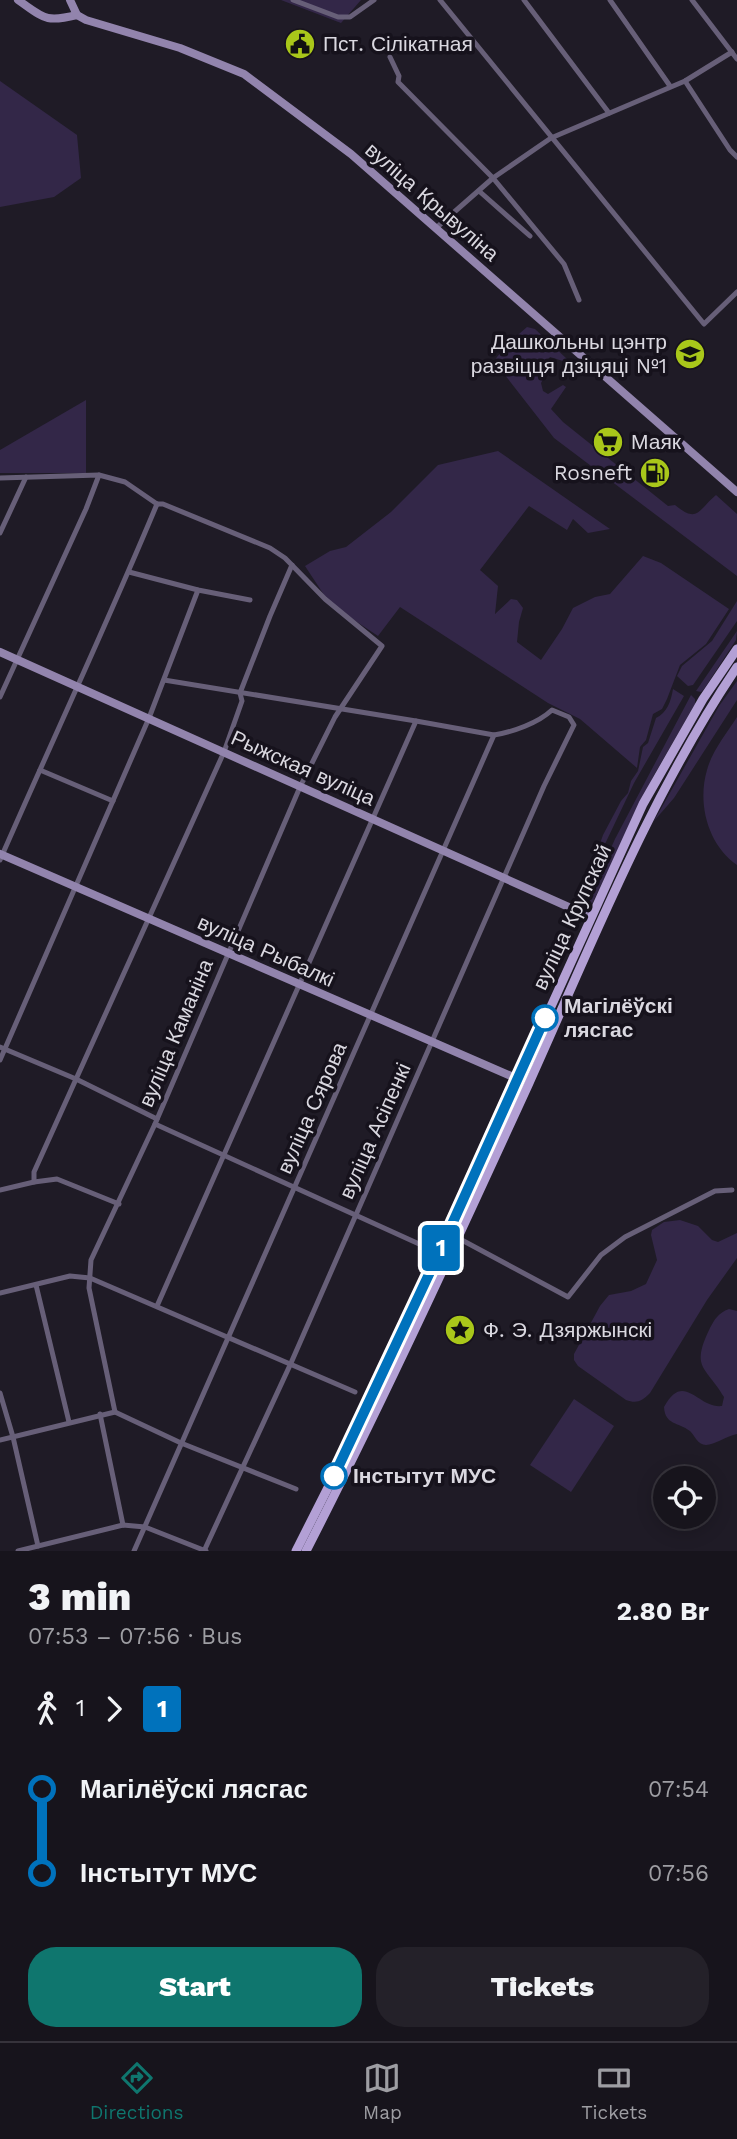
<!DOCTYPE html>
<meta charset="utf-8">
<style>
:root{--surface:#17141c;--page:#242129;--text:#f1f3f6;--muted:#9e9ea3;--line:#36333b;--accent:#0f766e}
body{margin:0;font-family:"Work Sans",sans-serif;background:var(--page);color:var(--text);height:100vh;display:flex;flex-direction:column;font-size:26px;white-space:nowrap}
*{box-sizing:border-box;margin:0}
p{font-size:23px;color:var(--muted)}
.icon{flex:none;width:38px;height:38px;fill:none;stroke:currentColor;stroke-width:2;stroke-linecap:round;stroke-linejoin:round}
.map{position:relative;height:1551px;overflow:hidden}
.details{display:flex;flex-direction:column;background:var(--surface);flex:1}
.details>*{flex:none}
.badge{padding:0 14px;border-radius:5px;font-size:24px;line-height:46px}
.controls{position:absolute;left:653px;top:1466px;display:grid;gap:14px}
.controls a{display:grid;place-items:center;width:63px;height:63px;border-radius:50%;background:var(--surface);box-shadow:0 4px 18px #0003,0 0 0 2px var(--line);font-size:35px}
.map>.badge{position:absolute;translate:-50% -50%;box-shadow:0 0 0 4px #fff}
.legs{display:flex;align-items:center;gap:10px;height:77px;padding:0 28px;font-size:23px}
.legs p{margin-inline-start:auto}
.head{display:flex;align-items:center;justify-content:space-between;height:119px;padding:0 28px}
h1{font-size:38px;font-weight:800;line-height:52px}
.button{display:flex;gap:14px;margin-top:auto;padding:14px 28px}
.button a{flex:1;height:80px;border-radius:28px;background:var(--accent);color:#fff;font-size:28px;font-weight:800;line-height:80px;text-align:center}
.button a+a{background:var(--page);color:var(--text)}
ul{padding:0 28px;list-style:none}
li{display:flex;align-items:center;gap:24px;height:84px;font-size:26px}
li i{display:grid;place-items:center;width:10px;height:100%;margin:0 9px;background:currentColor}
li i::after{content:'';width:18px;height:18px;margin:-9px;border:5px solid;border-radius:50%;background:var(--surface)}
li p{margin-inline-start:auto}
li:first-child i{background:linear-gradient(#0000 50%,currentColor 0)}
li:last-child i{background:linear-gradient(currentColor 50%,#0000 0)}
.dock{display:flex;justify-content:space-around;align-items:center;height:98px;border-top:2px solid var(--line);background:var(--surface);font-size:19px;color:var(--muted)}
.dock a{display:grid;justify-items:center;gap:4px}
.dock .active{color:var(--accent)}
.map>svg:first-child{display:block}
.green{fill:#332748}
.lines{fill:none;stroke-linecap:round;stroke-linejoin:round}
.street{stroke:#675f78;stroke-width:5}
.secondary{stroke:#9284ad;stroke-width:8}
.primary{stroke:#b3a0d5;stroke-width:9}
.line-1-casing{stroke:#fff;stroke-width:16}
.line-1{stroke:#0072bc;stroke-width:10}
.stop-1-dot{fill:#fff;stroke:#0072bc;stroke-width:3.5}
.labels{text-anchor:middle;stroke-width:7;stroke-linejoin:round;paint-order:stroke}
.poi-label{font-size:21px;fill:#dad8e0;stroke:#16121c;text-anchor:start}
.street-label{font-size:21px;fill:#dad8e0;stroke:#16121c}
.stop-label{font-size:21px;font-weight:bold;fill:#dad8e0;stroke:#16121c;text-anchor:start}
</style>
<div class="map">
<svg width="737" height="1551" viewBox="0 0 737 1551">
<rect width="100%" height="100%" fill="#1f1b26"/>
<g class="green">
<path d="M281,0H361L341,23Z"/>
<path d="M0,81L77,135L81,178L54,197L0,207Z"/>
<path d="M527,327L535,329L567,359L566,362L550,357L544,365L546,374L541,383L543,391L548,394L563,385L566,387L551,409L563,422L668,506L675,505C698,524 698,510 716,495L737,514V576L554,438L494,361C502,350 516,336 527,327Z"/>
<path d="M86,400V473H0V450Z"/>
<path d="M498,451L610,529L588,533L573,519L567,530L529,506L480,570L498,586L495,614L511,599L517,600L523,608L519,622L517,642L541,660L562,629L573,608L595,597L610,594L643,556L661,563L729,609L706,644L680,665L667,699L662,709L653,714L646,740L640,747L637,768L580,719L548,703L400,607L378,636L330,604L305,566L330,551L346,547L391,512L438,465Z"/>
<path d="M737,601V621L693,685L688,686L677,676L682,666L712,641Z"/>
<path d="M737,631L736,640L704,689L701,692L696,691Z"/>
<path d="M737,681V700L674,798L654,821L719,706Z"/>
<path d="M673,689L684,696L634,783L605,844L581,902V897L603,835L621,801L628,793L631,781L638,771L643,747L648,743L656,718C667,713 671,701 673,689Z"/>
<path d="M691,695L695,699V704L654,775L591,906L586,911H583L615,839Z"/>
<path d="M737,717V865C708,845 697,804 707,770C712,751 727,733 737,717Z"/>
<path d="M680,1220L698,1226L712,1240L718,1242L737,1233V1258L707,1300L650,1393C642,1401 637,1404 626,1400L578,1366L574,1360V1354L600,1306L609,1295L631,1291L646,1284L657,1260L651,1235L652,1230L664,1222Z"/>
<path d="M729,1309L737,1311V1434C727,1436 714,1445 706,1445C698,1445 695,1436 690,1431C678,1422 665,1425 664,1407C684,1370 698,1409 722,1406L724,1397C706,1366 690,1369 710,1328C715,1319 718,1313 729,1309Z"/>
<path d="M574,1399L614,1426L571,1492L530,1465Z"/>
</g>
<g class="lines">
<g class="street">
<path d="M293,0L338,17H350L374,0"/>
<path d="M440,0L704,324L737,292"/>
<path d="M524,0L609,113"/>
<path d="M610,0L670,86"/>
<path d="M692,0L737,59"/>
<path d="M390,57L399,76L398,82L493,178L564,264L579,300"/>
<path d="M685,81L730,150L737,157"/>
<path d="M479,191L530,236"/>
<path d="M436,228L493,178L551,138L685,81L732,52"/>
<path d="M0,478L99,475L125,482L157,504"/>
<path d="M0,533L26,477"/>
<path d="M129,572L198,590L250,600"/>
<path d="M164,680L416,721L494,735"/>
<path d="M0,697L86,509L99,475"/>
<path d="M40,770L113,801"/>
<path d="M0,860C52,741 107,624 157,504"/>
<path d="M0,1047L76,1079L157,1119"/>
<path d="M0,1060L149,718L198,590"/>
<path d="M155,1124L439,1253"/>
<path d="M34,1182V1172L224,752L242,701L240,693L270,616L292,565"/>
<path d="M0,1190L34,1182L57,1179L119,1204"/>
<path d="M458,1238L568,1297L601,1255L625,1237L715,1191L732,1190"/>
<path d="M36,1285L69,1422"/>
<path d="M0,1293L70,1276L90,1278L355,1392"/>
<path d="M157,1306L416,721"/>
<path d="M0,1393L13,1437L38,1546"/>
<path d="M115,1412L89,1288L91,1260L155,1124L300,787L335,717L382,646L325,599L285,558L270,548L163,504H157"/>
<path d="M100,1414L123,1525"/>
<path d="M0,1440L115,1412L181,1443L296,1489"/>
<path d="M18,1551L123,1525L145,1527L206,1551"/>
<path d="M134,1551L494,735C513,732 538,723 552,710L569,717L574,725L544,786L291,1363L204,1551"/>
</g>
<g class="secondary">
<path d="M18,0C44,18 45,23 77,15"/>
<path d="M70,0L77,15L86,20L180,48L244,74L351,154L737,492"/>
<path d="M0,652L591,917"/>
<path d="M0,854L518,1079"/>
</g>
<g class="primary">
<path d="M296,1551L348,1448L439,1253L643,804L703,699L737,649"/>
<path d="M306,1551C385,1397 457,1240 529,1083C593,941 650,796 737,667"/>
</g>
</g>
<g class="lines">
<g class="line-1-casing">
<path id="line-1" d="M334,1476L439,1253L545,1018"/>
</g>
<use href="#line-1" class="line-1"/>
</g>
<defs>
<g id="civic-disc" transform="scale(1.575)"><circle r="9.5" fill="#a9c71a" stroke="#16121c"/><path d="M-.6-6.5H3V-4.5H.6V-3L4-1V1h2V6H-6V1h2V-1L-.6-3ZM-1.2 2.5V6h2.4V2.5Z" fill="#111"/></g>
<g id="school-disc" transform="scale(1.575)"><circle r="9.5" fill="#a9c71a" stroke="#16121c"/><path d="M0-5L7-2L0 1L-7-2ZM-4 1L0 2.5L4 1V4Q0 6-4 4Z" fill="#111"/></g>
<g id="supermarket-disc" transform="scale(1.575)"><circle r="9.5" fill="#a9c71a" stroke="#16121c"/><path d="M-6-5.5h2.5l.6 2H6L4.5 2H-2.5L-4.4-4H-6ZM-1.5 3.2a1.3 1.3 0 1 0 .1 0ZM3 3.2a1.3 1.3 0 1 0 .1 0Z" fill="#111"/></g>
<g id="fuel-disc" transform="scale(1.575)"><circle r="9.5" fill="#a9c71a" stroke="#16121c"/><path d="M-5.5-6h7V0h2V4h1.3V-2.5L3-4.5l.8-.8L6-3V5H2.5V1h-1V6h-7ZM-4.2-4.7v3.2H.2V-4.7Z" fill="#111"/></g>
<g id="sight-disc" transform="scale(1.575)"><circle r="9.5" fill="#a9c71a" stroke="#16121c"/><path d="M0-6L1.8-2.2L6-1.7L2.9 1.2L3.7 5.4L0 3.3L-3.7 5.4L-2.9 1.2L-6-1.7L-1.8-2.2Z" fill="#111"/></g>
</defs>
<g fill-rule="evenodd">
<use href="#civic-disc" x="300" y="44"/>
<use href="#school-disc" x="690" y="354"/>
<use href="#supermarket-disc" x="608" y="442"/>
<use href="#fuel-disc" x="655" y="473"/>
<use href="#sight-disc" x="460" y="1330"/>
</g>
<g class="stop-1-dot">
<circle cx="545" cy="1018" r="12"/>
<circle cx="334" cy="1476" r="12"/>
</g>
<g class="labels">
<g class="poi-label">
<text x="323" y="51">Пст. Сілікатная</text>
<text x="667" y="349" text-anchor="end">Дашкольны цэнтр<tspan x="667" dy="24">развіцця дзіцяці №1</tspan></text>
<text x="631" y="449">Маяк</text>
<text x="632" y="480" text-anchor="end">Rosneft</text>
<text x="483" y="1337">Ф. Э. Дзяржынскі</text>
</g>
<g class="street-label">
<text transform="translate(432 202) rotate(41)" y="7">вуліца Крывуліна</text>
<text transform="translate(303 768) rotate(24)" y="7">Рыжская вуліца</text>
<text transform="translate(572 917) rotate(-65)" y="7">вуліца Крупскай</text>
<text transform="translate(266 951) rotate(24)" y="7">вуліца Рыбалкі</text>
<text transform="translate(176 1033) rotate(-67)" y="7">вуліца Каманіна</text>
<text transform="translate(312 1108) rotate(-66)" y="7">вуліца Сярова</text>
<text transform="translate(375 1131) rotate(-66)" y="7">вуліца Асіпенкі</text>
</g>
<g class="stop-label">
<text x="564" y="1013">Магілёўскі<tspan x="564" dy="24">лясгас</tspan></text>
<text x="353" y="1483">Інстытут МУС</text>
</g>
</g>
</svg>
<div class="controls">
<a><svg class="icon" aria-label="locate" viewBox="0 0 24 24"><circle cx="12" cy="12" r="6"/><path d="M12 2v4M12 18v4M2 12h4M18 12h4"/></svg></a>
</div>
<b class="badge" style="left:441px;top:1248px;background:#0072bc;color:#fff">1</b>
</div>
<section class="details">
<div class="head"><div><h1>3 min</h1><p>07:53 – 07:56 · Bus</p></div><b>2.80 Br</b></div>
<div class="legs"><svg class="icon" aria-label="walk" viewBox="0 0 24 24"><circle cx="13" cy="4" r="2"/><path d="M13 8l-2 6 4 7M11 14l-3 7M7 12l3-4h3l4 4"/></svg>1<svg class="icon" aria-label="forward" viewBox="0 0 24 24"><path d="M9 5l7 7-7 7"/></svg><b class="badge" style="background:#0072bc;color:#fff">1</b></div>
<ul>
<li><i style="color:#0072bc"></i><b>Магілёўскі лясгас</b><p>07:54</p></li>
<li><i style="color:#0072bc"></i><b>Інстытут МУС</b><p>07:56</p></li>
</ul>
<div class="button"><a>Start</a><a>Tickets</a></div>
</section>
<nav class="dock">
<a class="active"><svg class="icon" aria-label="directions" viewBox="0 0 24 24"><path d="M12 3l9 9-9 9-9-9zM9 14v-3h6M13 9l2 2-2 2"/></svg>Directions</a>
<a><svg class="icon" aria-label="map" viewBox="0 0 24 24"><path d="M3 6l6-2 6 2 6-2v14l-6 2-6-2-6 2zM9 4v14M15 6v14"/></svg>Map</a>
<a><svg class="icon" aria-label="tickets" viewBox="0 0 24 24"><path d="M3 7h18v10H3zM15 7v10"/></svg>Tickets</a>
</nav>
